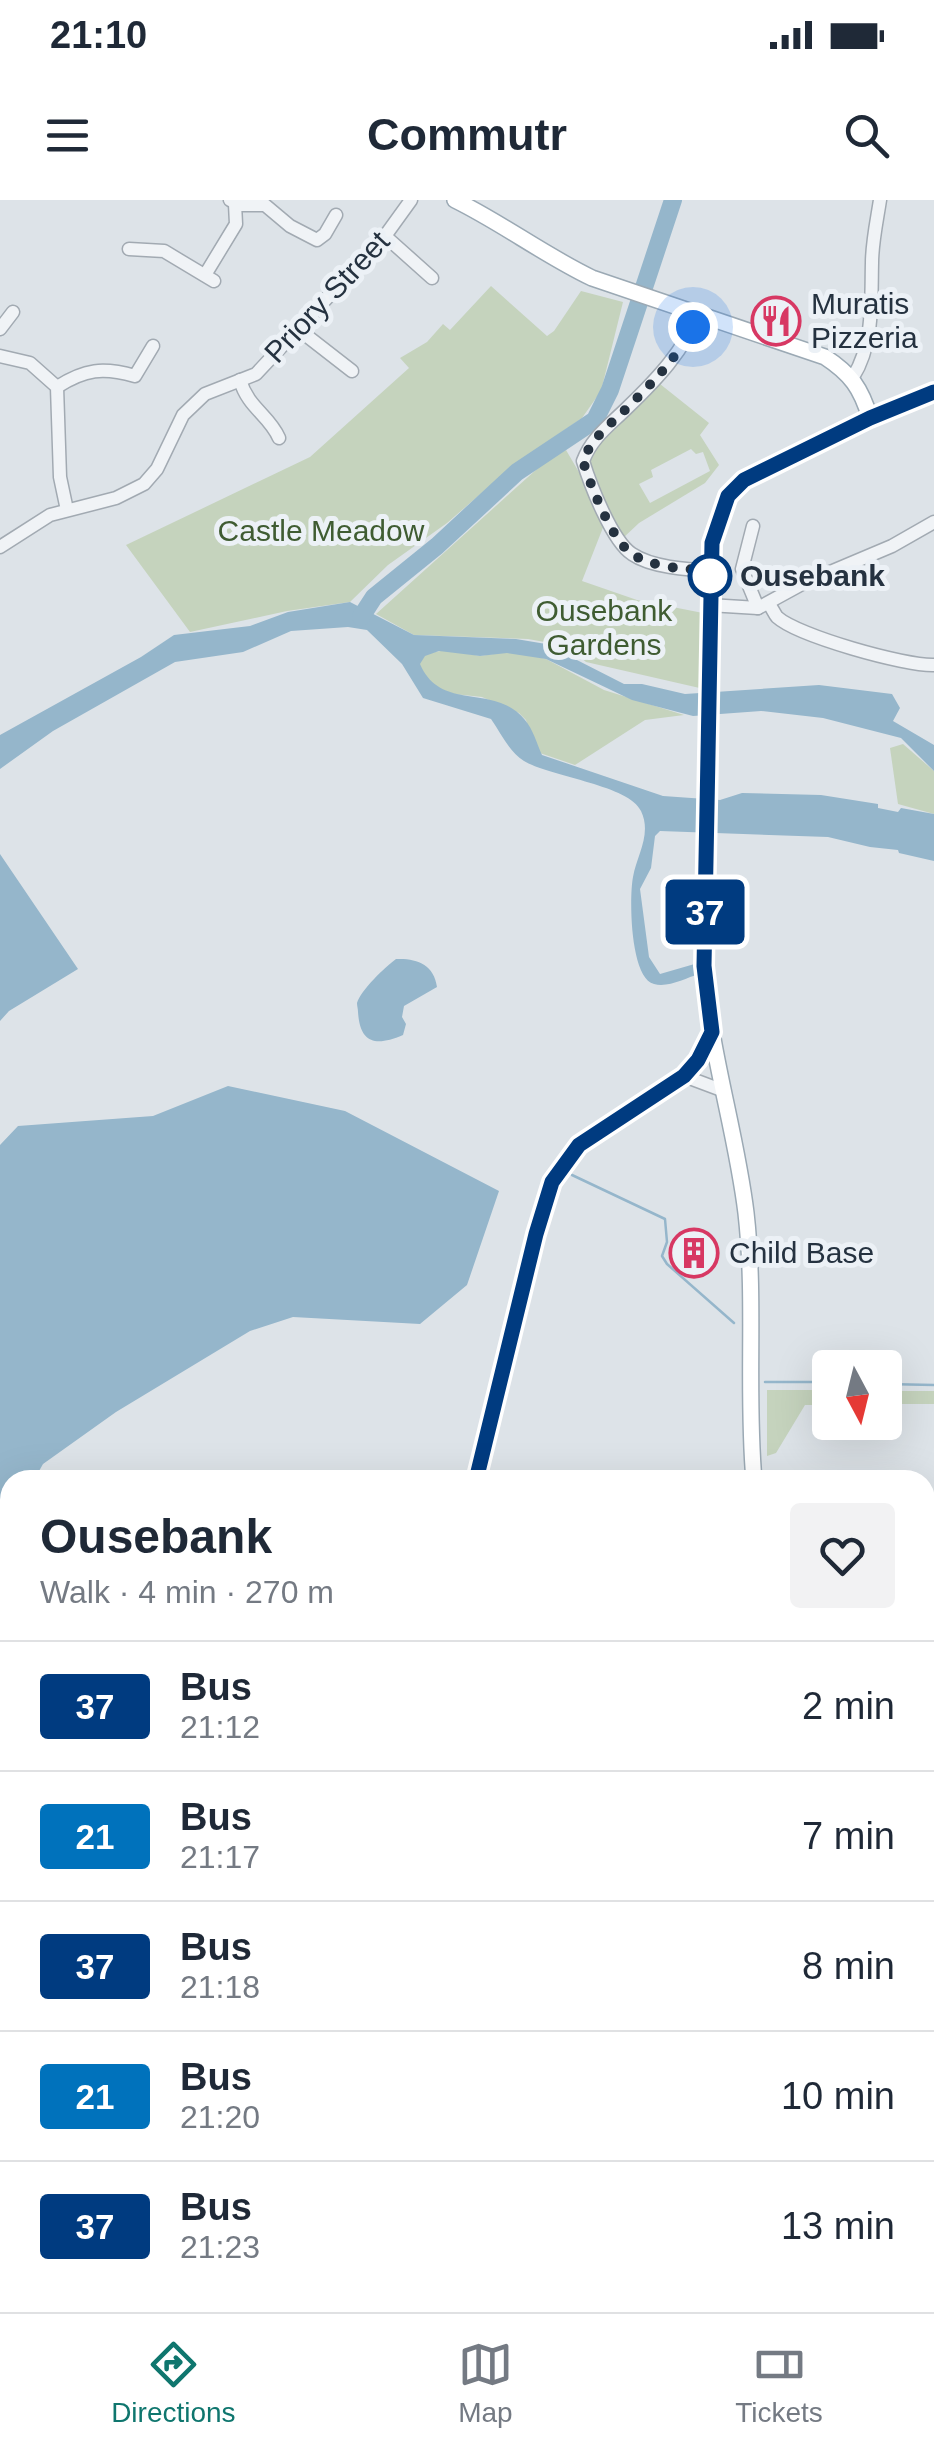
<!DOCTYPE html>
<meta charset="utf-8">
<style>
:root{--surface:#fff;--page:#f2f2f3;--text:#1f2937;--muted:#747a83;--line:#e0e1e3;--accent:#0f766e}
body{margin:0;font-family:Helvetica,sans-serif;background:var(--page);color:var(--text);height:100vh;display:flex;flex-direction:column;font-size:38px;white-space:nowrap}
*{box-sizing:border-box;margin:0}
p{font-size:32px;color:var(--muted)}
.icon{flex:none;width:55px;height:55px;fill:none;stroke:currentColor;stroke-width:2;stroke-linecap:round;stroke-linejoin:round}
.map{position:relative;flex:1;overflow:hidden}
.panel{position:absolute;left:0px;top:1270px;width:935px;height:842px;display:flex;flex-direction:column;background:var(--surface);border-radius:30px 30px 0 0;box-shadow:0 10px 40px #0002}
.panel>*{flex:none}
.badge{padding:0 20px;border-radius:8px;font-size:35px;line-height:65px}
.needle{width:65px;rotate:173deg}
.fabs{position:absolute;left:812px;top:1150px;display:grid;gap:20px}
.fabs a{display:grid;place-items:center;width:90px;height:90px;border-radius:10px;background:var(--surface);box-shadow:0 10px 40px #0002;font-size:50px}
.you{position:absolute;width:50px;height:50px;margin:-25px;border:8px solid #fff;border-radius:50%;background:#1a73e8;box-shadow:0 0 0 15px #1a73e833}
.map>.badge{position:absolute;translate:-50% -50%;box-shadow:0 0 0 5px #fff}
.round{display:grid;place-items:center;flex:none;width:105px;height:105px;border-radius:10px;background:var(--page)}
.head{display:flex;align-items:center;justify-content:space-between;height:170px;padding:0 40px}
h1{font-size:48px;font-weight:700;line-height:75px}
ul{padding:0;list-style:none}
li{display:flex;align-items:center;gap:30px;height:130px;padding:0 40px;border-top:2px solid var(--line)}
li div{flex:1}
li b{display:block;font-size:38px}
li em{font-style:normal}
li .badge{min-width:110px;font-weight:700;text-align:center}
.status{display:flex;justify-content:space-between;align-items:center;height:70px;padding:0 50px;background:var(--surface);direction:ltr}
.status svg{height:28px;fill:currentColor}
header{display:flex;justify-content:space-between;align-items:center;height:130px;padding:0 40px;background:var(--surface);font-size:45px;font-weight:700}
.menu{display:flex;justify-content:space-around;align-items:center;height:140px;border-top:2px solid var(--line);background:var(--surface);font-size:28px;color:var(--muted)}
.menu a{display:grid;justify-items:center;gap:5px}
.menu .on{color:var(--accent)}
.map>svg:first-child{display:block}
.green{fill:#c5d3bd;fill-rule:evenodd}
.water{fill:#95b6cb}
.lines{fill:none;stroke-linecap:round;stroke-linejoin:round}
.stream{stroke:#95b6cb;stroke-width:2.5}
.river{stroke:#95b6cb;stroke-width:18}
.minor-casing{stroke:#a2aab2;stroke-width:15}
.major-casing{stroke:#9ba9b4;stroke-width:18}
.minor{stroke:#f0f3f6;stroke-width:12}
.major{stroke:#fff;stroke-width:15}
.line-casing{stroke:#fff;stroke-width:22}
.line{stroke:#003b80;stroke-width:15}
.walk{stroke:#253240;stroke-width:10;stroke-dasharray:0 18}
.stop-dot{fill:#fff;stroke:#003b80;stroke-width:5}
.labels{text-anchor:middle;stroke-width:10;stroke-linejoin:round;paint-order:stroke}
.street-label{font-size:30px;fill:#253240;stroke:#ecf1f6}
.poi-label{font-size:30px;fill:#253240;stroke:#ecf1f6;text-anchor:start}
.park-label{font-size:30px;fill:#3f5c32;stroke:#ecf1f6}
.stop-label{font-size:30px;font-weight:bold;fill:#253240;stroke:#ecf1f6;text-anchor:start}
</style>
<div class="status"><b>21:10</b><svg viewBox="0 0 49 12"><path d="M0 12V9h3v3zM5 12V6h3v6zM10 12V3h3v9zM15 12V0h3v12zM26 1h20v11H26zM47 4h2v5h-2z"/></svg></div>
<header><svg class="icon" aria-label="menu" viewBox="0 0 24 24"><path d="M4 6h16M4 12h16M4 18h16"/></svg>Commutr<svg class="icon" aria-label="search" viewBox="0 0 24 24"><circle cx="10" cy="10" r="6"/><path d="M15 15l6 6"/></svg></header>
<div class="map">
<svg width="934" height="2112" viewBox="0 0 934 2112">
<rect width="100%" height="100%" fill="#dde3e8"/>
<g class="green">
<path d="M491,86L547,136L554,131L581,91L623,102L601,191L582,218L515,264L447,323L388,365L350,402L287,411L190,432L126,345L310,257L409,168L400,158L427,142L443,124L450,130Z"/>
<path d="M660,184L709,223L700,235L719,265L705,283L639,323L622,339L590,265L591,253ZM691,249L696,254L703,252L710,271L650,303L639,284L653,277L651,270Z"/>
<path d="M566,250L604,315V325L582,381L637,400L703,413L704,489L586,462L567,446L528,439L414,435L376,414L547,260Z"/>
<path d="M446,450L480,456L513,451L546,459L604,490L684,515L645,520L575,565L534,551L526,520L519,513L482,497L445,493L425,482L418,459L424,454Z"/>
<path d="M903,544L934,571V614L898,604L890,548Z"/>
<path d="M767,1190H830V1205H805L776,1253L767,1256Z"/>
<rect x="885" y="1191" width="49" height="13"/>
<path d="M0,1507L10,1512V1808L0,1805Z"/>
<path d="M59,2103H98L94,2112H51Z"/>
<path d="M801,2103H911L921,2112H796Z"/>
</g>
<g class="water">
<path d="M350,402L414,435L516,439L564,447L573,458L624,484H642L685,494L819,485L892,494L900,508L893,521L934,545V571L901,538L823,518L761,511L693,516L632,500L546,459L507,453L480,456L439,451L425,456L420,464C441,513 494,482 525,520C533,529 537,544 542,555L663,596L720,600L742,593L821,595L878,604V608L898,612L901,608L934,614V661L899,653L898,650L870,647L828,637L660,631L655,636L651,668L640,689L649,757L660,774L698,763L699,774C686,778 668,788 654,784C630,778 629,698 633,677C637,655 652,634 641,611C629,585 551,577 524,561C509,552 501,533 491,519L423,498L402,464L367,430L348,427L291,431L243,452L175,462L53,531L0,569V535L141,457L174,435L250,426L288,412Z"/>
<path d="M0,654L78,769L9,811L0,821Z"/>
<path d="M396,759C416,758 434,764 437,787L404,806L402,817L406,824L403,835C375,847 360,843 358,812C358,809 357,806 357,803C361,790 385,767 396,759Z"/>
<path d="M228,886L345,911L499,991L467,1085L420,1124L293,1117L250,1131L116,1212L43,1264L34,1280H10V1360L0,1414V945L18,926L153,916Z"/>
<path d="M0,1832L10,1833V1915L0,1907Z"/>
</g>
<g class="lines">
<g class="stream">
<path d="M572,975L665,1019L667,1042L662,1056L667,1064L734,1123"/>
<path d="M765,1182H830"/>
<path d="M885,1184L934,1185"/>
<path d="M2,2055L7,2060L5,2082L11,2106"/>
</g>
<path class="river" d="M361,417L374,397L437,346L517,272L595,220L610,190L673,0"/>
<g class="minor-casing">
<g id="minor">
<path d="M230,0L240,5H265L290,26L317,40L325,34L336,15"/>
<path d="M385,36L432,78"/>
<path d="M129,49L164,51L214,81"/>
<path d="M205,75L236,24L235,4"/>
<path d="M698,113C685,150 656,180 628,207C610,225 592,237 583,261C590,284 612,341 632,354C651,367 687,370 710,370"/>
<path d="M0,129L13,112"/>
<path d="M298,129L352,171"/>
<path d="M0,156L30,163L57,187L60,277L67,310"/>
<path d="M853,177C874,144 871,100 872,63C872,42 877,20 880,0"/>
<path d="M240,180C248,208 269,215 279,238"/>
<path d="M57,187C85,169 103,167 135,176L153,146"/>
<path d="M870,218L934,192"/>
<path d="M753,326L742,369L758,408"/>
<path d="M0,347L50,315L116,298L144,284L157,269L183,215L205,194L256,174L385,36L411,0"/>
<path d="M769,404C772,408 774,413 777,417C798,436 905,466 934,465"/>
<path d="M709,405L758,408L802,384L892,346L934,322"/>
<path d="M684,876L724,891"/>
<path d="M476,1280L536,1035L553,982L579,945L684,876L698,860L711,832"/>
<path d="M101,2112L105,2102"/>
</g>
</g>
<g class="major-casing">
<g id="major">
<path d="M455,0C502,23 544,55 592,78L825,157C851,174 861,188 870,218L744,280L728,296L712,343L704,766C709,850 736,930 746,1013C756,1101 746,1192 754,1280"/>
<path d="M925,1955L934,1974"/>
</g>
</g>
<use href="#minor" class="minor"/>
<use href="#major" class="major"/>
</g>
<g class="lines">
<g class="line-casing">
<path id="line" d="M476,1280L536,1034L552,982L579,945L684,876L698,860L712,832L704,766L712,343L728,296L744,280L870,218L934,192"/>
</g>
<use href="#line" class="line"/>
<path class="walk" d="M693,127C677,158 652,183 628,207C610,225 592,237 583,261C590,284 612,341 632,354C651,367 687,370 710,370V376"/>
</g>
<defs>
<g id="restaurant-ring" transform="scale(2.5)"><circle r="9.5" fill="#ecf1f6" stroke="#d73863" stroke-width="1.5"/><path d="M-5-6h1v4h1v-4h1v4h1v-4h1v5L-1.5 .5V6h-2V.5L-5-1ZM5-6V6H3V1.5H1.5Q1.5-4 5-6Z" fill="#d73863"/></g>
<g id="building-ring" transform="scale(2.5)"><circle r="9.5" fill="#ecf1f6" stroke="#d73863" stroke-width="1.5"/><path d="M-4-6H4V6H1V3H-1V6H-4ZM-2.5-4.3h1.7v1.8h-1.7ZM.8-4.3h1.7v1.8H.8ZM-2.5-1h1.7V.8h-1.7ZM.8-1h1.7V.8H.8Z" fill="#d73863"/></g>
</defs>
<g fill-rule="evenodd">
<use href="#restaurant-ring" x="776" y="121"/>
<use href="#building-ring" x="694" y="1053"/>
</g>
<circle class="stop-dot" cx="710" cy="376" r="20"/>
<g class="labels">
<g class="street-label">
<text transform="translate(327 97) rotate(-47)" y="10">Priory Street</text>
</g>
<g class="poi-label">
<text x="811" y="114">Muratis<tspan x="811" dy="34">Pizzeria</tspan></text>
<text x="729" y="1063">Child Base</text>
</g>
<g class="park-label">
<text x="321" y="341">Castle Meadow</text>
<text x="604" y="421">Ousebank<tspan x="604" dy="34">Gardens</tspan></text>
</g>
<g class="stop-label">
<text x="740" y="386">Ousebank</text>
</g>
</g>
</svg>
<div class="fabs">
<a><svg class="needle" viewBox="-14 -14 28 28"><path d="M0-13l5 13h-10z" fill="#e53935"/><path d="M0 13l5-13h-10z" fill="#747a83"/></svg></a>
</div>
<div class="you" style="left:693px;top:127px"></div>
<b class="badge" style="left:705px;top:712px;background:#003b80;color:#fff">37</b>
<section class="panel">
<div class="head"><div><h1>Ousebank</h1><p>Walk · 4 min · 270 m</p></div><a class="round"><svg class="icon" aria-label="heart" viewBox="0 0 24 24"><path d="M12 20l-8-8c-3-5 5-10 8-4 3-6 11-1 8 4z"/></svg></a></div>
<ul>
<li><span class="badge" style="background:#003b80;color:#fff">37</span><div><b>Bus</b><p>21:12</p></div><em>2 min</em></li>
<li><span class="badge" style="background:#0072bc;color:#fff">21</span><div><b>Bus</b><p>21:17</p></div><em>7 min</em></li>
<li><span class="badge" style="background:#003b80;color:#fff">37</span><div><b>Bus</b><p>21:18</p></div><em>8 min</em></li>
<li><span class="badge" style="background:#0072bc;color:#fff">21</span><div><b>Bus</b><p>21:20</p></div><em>10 min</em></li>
<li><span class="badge" style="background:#003b80;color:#fff">37</span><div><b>Bus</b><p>21:23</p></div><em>13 min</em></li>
</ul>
</section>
</div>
<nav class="menu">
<a class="on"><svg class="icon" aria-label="directions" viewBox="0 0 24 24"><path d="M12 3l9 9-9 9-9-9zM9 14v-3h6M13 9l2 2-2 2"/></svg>Directions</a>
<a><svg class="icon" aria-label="map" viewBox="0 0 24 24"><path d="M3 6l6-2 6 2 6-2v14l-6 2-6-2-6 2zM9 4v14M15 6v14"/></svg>Map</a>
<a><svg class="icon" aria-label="tickets" viewBox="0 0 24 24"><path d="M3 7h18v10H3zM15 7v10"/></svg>Tickets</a>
</nav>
